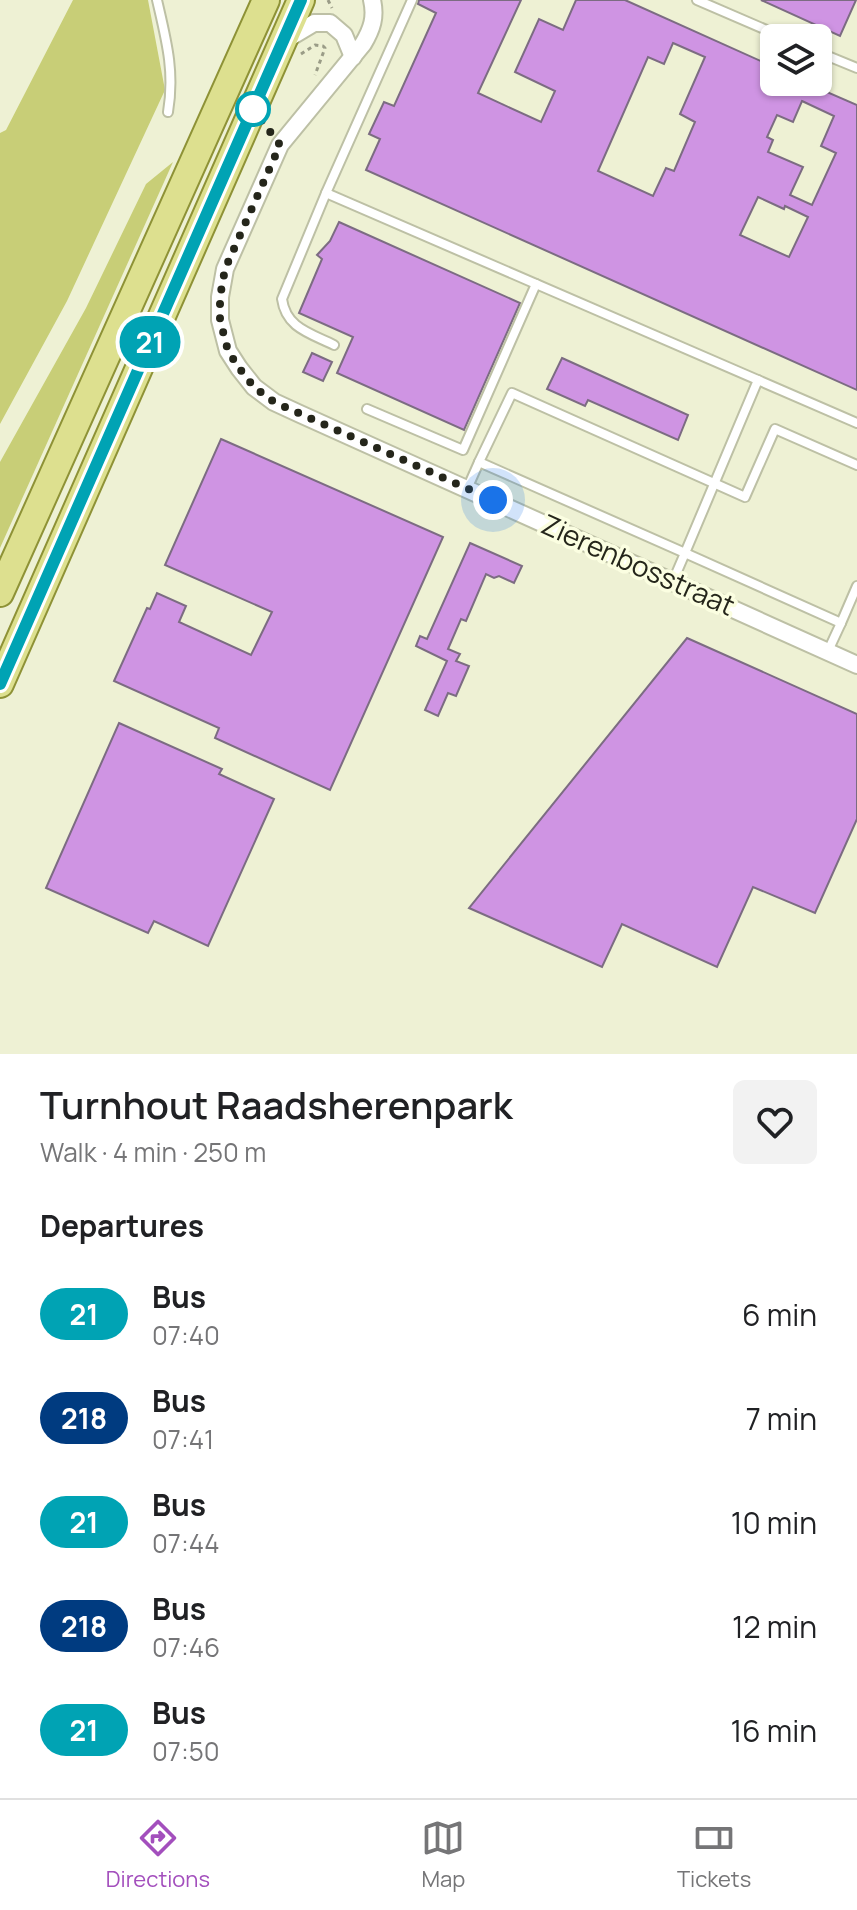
<!DOCTYPE html>
<meta charset="utf-8">
<style>
:root{--surface:#fff;--page:#f2f2f2;--text:#202124;--muted:#757577;--line:#e0e0e0;--accent:#a34fbd}
body{margin:0;font-family:Manrope,sans-serif;background:var(--page);color:var(--text);height:100vh;display:flex;flex-direction:column;font-size:30px;white-space:nowrap}
*{box-sizing:border-box;margin:0}
p{font-size:26px;color:var(--muted)}
.icon{flex:none;width:44px;height:44px;fill:none;stroke:currentColor;stroke-width:2;stroke-linecap:round;stroke-linejoin:round}
.map{position:relative;height:1054px;overflow:hidden}
.sheet{display:flex;flex-direction:column;background:var(--surface);flex:1}
.sheet>*{flex:none}
.badge{padding:0 16px;border-radius:26px;font-size:28px;line-height:52px}
.fabs{position:absolute;left:760px;top:24px;display:grid;gap:16px}
.fabs a{display:grid;place-items:center;width:72px;height:72px;border-radius:12px;background:var(--surface);box-shadow:0 2px 6px #0004;font-size:40px}
.you{position:absolute;width:40px;height:40px;margin:-20px;border:6px solid #fff;border-radius:50%;background:#1a73e8;box-shadow:0 0 0 12px #1a73e833}
.map>.badge{position:absolute;translate:-50% -50%;box-shadow:0 0 0 4px #fff}
h2{padding:0 40px;font-size:30px;line-height:72px}
.round{display:grid;place-items:center;flex:none;width:84px;height:84px;border-radius:12px;background:var(--page)}
.headline{display:flex;align-items:center;justify-content:space-between;height:136px;padding:0 40px}
h1{font-size:38px;font-weight:600;line-height:60px}
ul{padding:0;list-style:none}
li{display:flex;align-items:center;gap:24px;height:104px;padding:0 40px}
li div{flex:1}
li b{display:block;font-size:30px}
li em{font-style:normal}
li .badge{min-width:88px;font-weight:700;text-align:center}
.dock{display:flex;justify-content:space-around;align-items:center;height:112px;border-top:2px solid var(--line);background:var(--surface);font-size:22px;color:var(--muted)}
.dock a{display:grid;justify-items:center;gap:4px}
.dock .active{color:var(--accent)}
.map>svg:first-child{display:block}
.green{fill:#c8ce77}
.building{fill:#cf94e3;stroke:#7c6c82;stroke-width:2;fill-rule:evenodd}
.lines{fill:none;stroke-linecap:round;stroke-linejoin:round}
.service-casing{stroke:#bdc0a5;stroke-width:12}
.minor-casing{stroke:#bdc0a5;stroke-width:20}
.primary-casing{stroke:#8e9236;stroke-width:30}
.path{stroke:#9a9c87;stroke-width:3;stroke-dasharray:4 4;stroke-linecap:butt}
.service{stroke:#fff;stroke-width:8}
.minor{stroke:#fff;stroke-width:16}
.primary{stroke:#dde08f;stroke-width:26}
.line-casing{stroke:#fff;stroke-width:18}
.line{stroke:#00a3b4;stroke-width:12}
.walk{stroke:#25261b;stroke-width:8;stroke-dasharray:0 14.4}
.stop-dot{fill:#fff;stroke:#00a3b4;stroke-width:4}
.labels{text-anchor:middle;stroke-width:7;stroke-linejoin:round;paint-order:stroke}
.street-label{font-size:28px;fill:#25261b;stroke:#fbfee1}
</style>
<div class="map">
<svg width="857" height="1054" viewBox="0 0 857 1054">
<rect width="100%" height="100%" fill="#eef1d4"/>
<g class="green">
<path d="M73,0H148L165,90L67,301L0,424V133L6,130Z"/>
<path d="M173,162L0,548V462L86,308L146,184Z"/>
</g>
<g class="building">
<path d="M419,0H521L478,93L541,122L555,91L515,72L539,19L563,30L576,0H625L774,67V82H804L857,105V390L366,170L380,139L369,134L384,102L394,106L436,13L418,4ZM673,43L705,57L680,114L695,122L674,171L666,168L653,196L598,171L648,57L664,64ZM802,101L834,116L821,146L836,153L812,205L790,195L803,167L768,152L773,140L767,137L777,115L793,122ZM758,197L784,209L785,206L808,217L789,257L740,235Z"/>
<path d="M761,0H856L840,36Z"/>
<path d="M339,222L520,303L464,430L337,373L353,337L299,313L322,259L317,255L330,241Z"/>
<path d="M312,353L332,362L323,381L303,372Z"/>
<path d="M562,358L688,415L678,440L588,400L585,406L547,389Z"/>
<path d="M221,439L443,537L330,790L215,738L219,728L114,681L147,608L150,609L157,593L186,606L179,622L251,655L272,612L165,565Z"/>
<path d="M470,543L522,566L514,583L499,576L494,578L486,574L466,621L461,619L448,649L460,654L456,661L469,666L456,696L448,693L438,716L425,710L447,661L416,646L420,636L427,639Z"/>
<path d="M687,638L857,714V819L815,913L753,887L717,967L622,924L602,967L469,908Z"/>
<path d="M119,723L222,769L219,774L274,799L208,946L154,921L148,933L46,888Z"/>
</g>
<g class="lines">
<g class="service-casing">
<g id="service">
<path d="M157,0C166,39 175,71 168,112"/>
<path d="M412,0L326,193L857,423"/>
<path d="M697,0L785,38"/>
<path d="M818,52L857,68"/>
<path d="M326,193L282,299C286,328 310,333 334,345"/>
<path d="M758,380L685,553L841,623L857,586"/>
<path d="M367,409L463,450L536,284"/>
<path d="M467,489L479,462"/>
<path d="M673,581L685,553L479,462L512,393L745,497L775,429L857,465"/>
<path d="M828,651L841,623"/>
</g>
</g>
<g class="minor-casing">
<g id="minor">
<path d="M372,0C376,17 372,29 363,44L280,145L225,269L220,297V320L228,351L239,368L254,387L274,402L300,414L857,665"/>
<path d="M284,41L314,23H330L344,35L353,57"/>
</g>
</g>
<g class="primary-casing">
<g id="primary">
<path d="M0,593L266,0"/>
<path d="M0,684L301,0"/>
</g>
</g>
<g class="path">
<path d="M328,0L332,8"/>
<path d="M301,54L315,45L323,46L325,48L315,75"/>
</g>
<use href="#service" class="service"/>
<use href="#minor" class="minor"/>
<use href="#primary" class="primary"/>
</g>
<g class="lines">
<g class="line-casing">
<path id="line" d="M0,684L301,0"/>
</g>
<use href="#line" class="line"/>
<path class="walk" d="M253,109L280,145L225,269L220,297V320L228,351L239,368L254,387L274,402L493,500"/>
</g>
<circle class="stop-dot" cx="253" cy="109" r="16"/>
<g class="labels">
<g class="street-label">
<text transform="translate(638 565) rotate(24)" y="10">Zierenbosstraat</text>
</g>
</g>
</svg>
<div class="fabs">
<a><svg class="icon" aria-label="layers" viewBox="0 0 24 24"><path d="M12 4l9 5-9 5-9-5zM3 14l9 5 9-5"/></svg></a>
</div>
<div class="you" style="left:493px;top:500px"></div>
<b class="badge" style="left:150px;top:342px;background:#00a3b4;color:#fff">21</b>
</div>
<section class="sheet">
<div class="headline"><div><h1>Turnhout Raadsherenpark</h1><p>Walk · 4 min · 250 m</p></div><a class="round"><svg class="icon" aria-label="heart" viewBox="0 0 24 24"><path d="M12 20l-8-8c-3-5 5-10 8-4 3-6 11-1 8 4z"/></svg></a></div>
<h2>Departures</h2>
<ul>
<li><span class="badge" style="background:#00a3b4;color:#fff">21</span><div><b>Bus</b><p>07:40</p></div><em>6 min</em></li>
<li><span class="badge" style="background:#003b80;color:#fff">218</span><div><b>Bus</b><p>07:41</p></div><em>7 min</em></li>
<li><span class="badge" style="background:#00a3b4;color:#fff">21</span><div><b>Bus</b><p>07:44</p></div><em>10 min</em></li>
<li><span class="badge" style="background:#003b80;color:#fff">218</span><div><b>Bus</b><p>07:46</p></div><em>12 min</em></li>
<li><span class="badge" style="background:#00a3b4;color:#fff">21</span><div><b>Bus</b><p>07:50</p></div><em>16 min</em></li>
</ul>
</section>
<nav class="dock">
<a class="active"><svg class="icon" aria-label="directions" viewBox="0 0 24 24"><path d="M12 3l9 9-9 9-9-9zM9 14v-3h6M13 9l2 2-2 2"/></svg>Directions</a>
<a><svg class="icon" aria-label="map" viewBox="0 0 24 24"><path d="M3 6l6-2 6 2 6-2v14l-6 2-6-2-6 2zM9 4v14M15 6v14"/></svg>Map</a>
<a><svg class="icon" aria-label="tickets" viewBox="0 0 24 24"><path d="M3 7h18v10H3zM15 7v10"/></svg>Tickets</a>
</nav>
